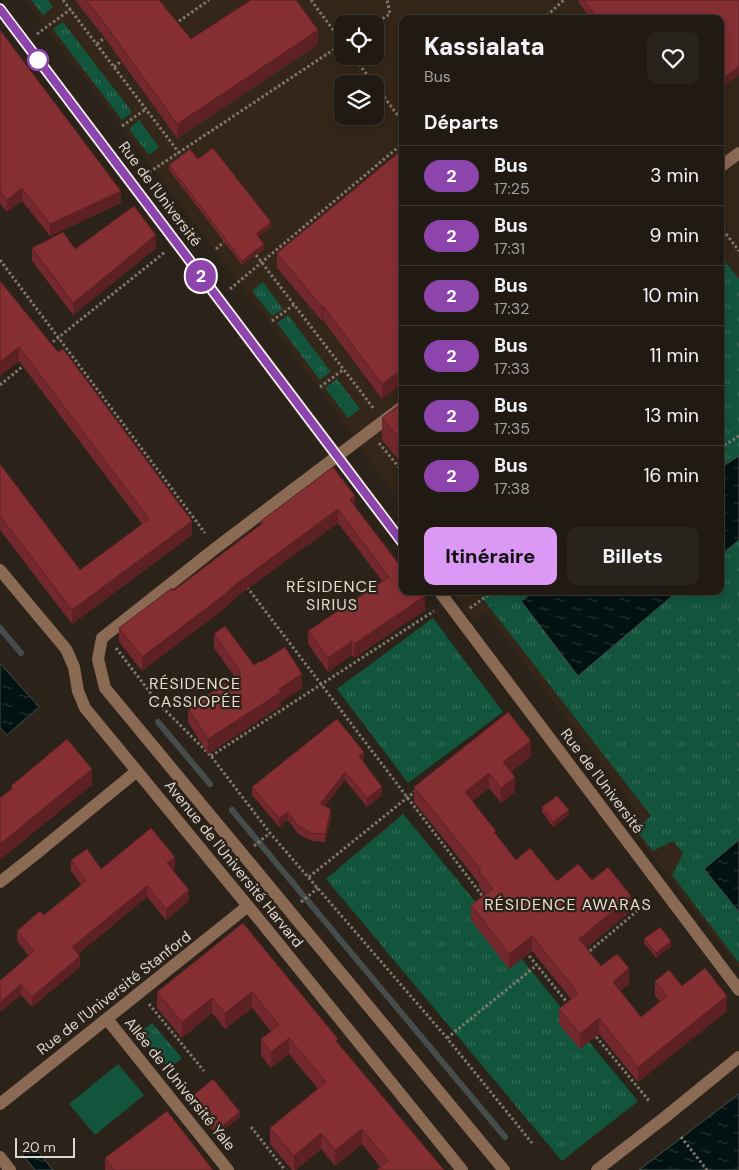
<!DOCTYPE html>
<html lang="fr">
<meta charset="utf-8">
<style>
:root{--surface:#201a13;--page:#28231c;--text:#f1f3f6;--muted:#a2a1a0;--line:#3d3833;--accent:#db99f5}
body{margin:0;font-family:"DM Sans",sans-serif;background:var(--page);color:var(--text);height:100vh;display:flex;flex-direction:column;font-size:19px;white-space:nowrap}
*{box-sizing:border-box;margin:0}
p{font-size:16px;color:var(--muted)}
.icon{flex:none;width:28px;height:28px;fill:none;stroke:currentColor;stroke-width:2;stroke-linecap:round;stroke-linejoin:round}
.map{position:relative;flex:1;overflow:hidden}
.panel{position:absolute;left:399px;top:15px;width:325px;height:580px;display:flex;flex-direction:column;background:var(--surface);border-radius:10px;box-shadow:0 2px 12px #0003,0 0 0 1px var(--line)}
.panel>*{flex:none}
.badge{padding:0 10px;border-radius:16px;font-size:18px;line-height:32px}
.tools{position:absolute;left:334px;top:15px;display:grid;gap:10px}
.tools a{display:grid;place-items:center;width:50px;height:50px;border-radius:10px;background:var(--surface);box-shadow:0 2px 12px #0003,0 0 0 1px var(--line);font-size:25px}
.scale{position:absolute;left:15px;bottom:12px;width:60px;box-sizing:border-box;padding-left:5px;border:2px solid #ddd7d0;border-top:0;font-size:14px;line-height:18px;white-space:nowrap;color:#ddd7d0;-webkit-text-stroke:4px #2b2219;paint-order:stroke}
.map>.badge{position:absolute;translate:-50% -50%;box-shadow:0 0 0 2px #fff}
h2{padding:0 25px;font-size:19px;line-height:45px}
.round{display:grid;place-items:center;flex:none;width:52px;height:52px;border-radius:10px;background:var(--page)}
.overview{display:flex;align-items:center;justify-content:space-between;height:85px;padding:0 25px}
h1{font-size:24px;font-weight:800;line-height:38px}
.primary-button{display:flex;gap:10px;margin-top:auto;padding:10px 25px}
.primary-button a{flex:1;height:58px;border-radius:10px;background:var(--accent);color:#111;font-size:20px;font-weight:800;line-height:58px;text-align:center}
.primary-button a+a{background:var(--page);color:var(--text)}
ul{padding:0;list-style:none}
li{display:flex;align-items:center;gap:15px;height:60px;padding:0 25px;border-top:1px solid var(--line)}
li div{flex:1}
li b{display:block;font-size:19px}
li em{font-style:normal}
li .badge{min-width:55px;font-weight:700;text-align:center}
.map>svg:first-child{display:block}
.built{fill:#342618;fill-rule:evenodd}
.grass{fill:url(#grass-tufts)}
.garden{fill:#12553c}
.water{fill:url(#water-ripples);stroke:#444d4b}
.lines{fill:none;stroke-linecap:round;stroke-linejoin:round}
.stream{stroke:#444d4b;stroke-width:6}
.path{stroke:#807870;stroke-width:3;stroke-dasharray:2.5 2.5;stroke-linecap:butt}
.minor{stroke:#8b6a54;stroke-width:12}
.wall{fill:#72282c}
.shaded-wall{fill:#5d2124}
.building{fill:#852f33;stroke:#5d2124}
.line-casing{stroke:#fff;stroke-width:11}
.line{stroke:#8e44ad;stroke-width:8}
.stop-dot{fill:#fff;stroke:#8e44ad;stroke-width:2.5}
.labels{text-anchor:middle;stroke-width:4.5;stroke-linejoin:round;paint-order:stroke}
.street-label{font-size:15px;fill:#ddd7d0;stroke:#2b2219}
.neighbourhood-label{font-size:16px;letter-spacing:1px;fill:#e9dccf;stroke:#2b2219}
</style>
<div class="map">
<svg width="739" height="1170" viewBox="0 0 739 1170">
<defs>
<pattern id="grass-tufts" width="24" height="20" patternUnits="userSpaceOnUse" patternTransform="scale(1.25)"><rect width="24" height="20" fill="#12553c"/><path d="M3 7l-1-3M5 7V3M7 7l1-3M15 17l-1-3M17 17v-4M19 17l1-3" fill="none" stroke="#346d57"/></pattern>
<pattern id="water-ripples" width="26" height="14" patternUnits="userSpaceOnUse" patternTransform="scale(1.25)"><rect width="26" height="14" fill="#021212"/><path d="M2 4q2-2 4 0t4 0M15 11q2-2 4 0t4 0" fill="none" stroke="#263433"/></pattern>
</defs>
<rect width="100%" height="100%" fill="#2b2219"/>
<path class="built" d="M25,0H739V969L629,825L640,816L485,612L473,620L452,591H720V19H402V503L370,461L342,419ZM342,24H375V56H342ZM342,84H375V116H342Z"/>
<g class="grass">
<path d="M31,0H48L53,7L43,15Z"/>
<path d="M63,22L132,112L122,120L53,29Z"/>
<path d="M139,120L159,147L149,155L129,129Z"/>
<path d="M720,255L739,279V963L672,875L683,853L673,841L653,851L636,830L651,816L477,591H720Z"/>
<path d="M263,282L283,309L272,316L252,291Z"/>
<path d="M288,315L331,372L320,380L277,323Z"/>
<path d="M337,379L360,409L348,418L325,388Z"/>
<path d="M433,618L503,712L408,783L337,689Z"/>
<path d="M403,814C482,909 559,1006 638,1101L562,1161L326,879Z"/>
<path d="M152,1023L182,1058L169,1069L139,1033Z"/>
</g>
<path class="garden" d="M118,1064L144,1095L95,1135L69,1104Z"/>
<g class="water">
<path d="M739,456V540L720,556V468Z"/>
<path d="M535,591H678L578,676L521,601Z"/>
<path d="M0,663L39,707L7,735L0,728Z"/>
<path d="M739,840V912L704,869Z"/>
<path d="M739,1094V1170H639Z"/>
<path d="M31,1143L53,1170H35L20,1151Z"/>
</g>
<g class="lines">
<g class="stream">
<path d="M0,628L21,653"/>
<path d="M158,722L210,784"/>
<path d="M232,810L505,1137"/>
</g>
<g class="path">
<path d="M63,0L183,158"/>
<path d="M311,0L342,42"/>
<path d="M543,19L564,0"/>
<path d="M175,24L209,0"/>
<path d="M374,24L390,14L387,0"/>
<path d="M37,34L71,9"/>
<path d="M97,44L108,35"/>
<path d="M353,56L374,84"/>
<path d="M114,67L124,59"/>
<path d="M375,85L402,121"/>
<path d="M122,126L146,109"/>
<path d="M145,175L342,44"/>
<path d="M720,226L739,251"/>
<path d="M216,249L224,242"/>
<path d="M256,255L374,409"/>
<path d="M0,260L205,533"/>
<path d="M230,289L402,144"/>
<path d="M272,321L295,304"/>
<path d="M49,345L165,252"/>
<path d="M0,385L27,363"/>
<path d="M320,387L344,369"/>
<path d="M379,443L402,471"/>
<path d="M720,448L739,436"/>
<path d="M247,587L484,898"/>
<path d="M470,608L494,591"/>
<path d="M116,648L159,704L211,756L270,833L447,1038L532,1143"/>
<path d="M211,756L434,611"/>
<path d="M254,846L270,833"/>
<path d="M309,877L418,789"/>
<path d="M301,902L318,888"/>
<path d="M526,952L570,1006"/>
<path d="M586,954L642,907"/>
<path d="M149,1004L204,1071"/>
<path d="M593,1033L650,1102"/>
<path d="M447,1038L537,965"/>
<path d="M251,1127L285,1170"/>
<path d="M681,1137L707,1170"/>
</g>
<g class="minor">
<path d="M0,9L402,542"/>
<path d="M720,167L739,153"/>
<path d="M402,407L217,547L102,638L98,659L105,688L504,1170"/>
<path d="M0,570L66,649L74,667L78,691L85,708L266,928L462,1170"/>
<path d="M439,591L739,990"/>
<path d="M0,882L32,857L137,771"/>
<path d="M107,1019L228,1170"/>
<path d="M0,1104L248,906"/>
<path d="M0,1157L10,1170"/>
<path d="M597,1170L664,1118L739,1057"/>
</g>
</g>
<g class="wall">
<path d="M75,0H159L191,39L318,44L177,138L107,41Z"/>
<path d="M579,0H739L720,19H591L579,3Z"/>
<path d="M0,30L121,203L50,236L22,201L7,212L0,203Z"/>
<path d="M402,150L382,399L323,320L322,321L277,268V253Z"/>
<path d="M198,159L271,227L258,236L264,249L242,265L169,170V165Z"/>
<path d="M32,248L75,249L156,248L73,315L32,261Z"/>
<path d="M0,281L192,535L72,624L0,530V464L80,570L142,524L19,361Z"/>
<path d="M402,403V464L382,440V418Z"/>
<path d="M355,507L425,610L354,658L352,655L328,672L308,644V631L382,581L338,523L236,597L225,608L142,671L119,642V628L173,591L261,524V521Z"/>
<path d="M214,634L254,665L261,662L302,688L281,702V706L208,754L188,722V708L235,677L214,648Z"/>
<path d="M531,756L511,772L515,792L501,803L489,788L472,802L496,835L516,860L557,881L592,880L631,911L586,948L601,966L629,984L620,991L641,1017L660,1002L655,996V981L682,986L727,1011L638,1082L599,1034L580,1049L559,1024V1009L571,999L532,951L509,969L471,920V905L485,894L479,887V883L414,802V787Z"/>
<path d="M364,760L363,761L382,795L367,807L345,780L325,806L331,818L325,842L312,841L298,834L288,820L279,827L252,795V787Z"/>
<path d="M542,807L569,815L553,827L542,812Z"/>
<path d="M71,860L101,869L175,868L172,870L189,901L166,920L147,897L78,954L80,967L32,1007L21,995L0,1012V979L1,980L29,956L17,941V931L44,915L81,885L71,871Z"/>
<path d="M243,923L338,1043L444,1170L380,1167L362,1144L335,1166L321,1149L296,1170H292L270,1144V1128L318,1089L289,1054L271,1068L261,1055V1039L271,1031L252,1008L225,1029L212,1013L182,1038L157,1008V992Z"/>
<path d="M644,939L671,946L656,958L644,943Z"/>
<path d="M190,1098L240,1117L217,1135L190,1102Z"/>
<path d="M105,1158L213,1170H105Z"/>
</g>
<g class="shaded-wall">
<path d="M318,30V44L177,138V124Z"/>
<path d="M739,66V75L720,89V81Z"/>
<path d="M22,188V201L7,212V200Z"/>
<path d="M121,191V203L50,236V224Z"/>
<path d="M271,222V227L256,238V234Z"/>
<path d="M156,235V248L73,315V303Z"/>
<path d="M264,244V249L242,265V261Z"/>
<path d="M323,306V320L322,321V307Z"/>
<path d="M19,347V361L0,376V362Z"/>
<path d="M402,369V384L382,399V384Z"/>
<path d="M355,496V510L350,500Z"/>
<path d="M338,509V523L236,597L225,608L142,671V657L236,584Z"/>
<path d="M192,521V535L72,624V610Z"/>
<path d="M425,596V610L354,658V644Z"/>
<path d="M352,641V655L328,672V658Z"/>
<path d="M302,674V688L281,702V706L208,754V739L279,689Z"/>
<path d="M531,741V756L503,778V762Z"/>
<path d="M364,752V760L359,764V756Z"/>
<path d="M92,769V785L0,860V844Z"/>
<path d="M345,772V780L320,812V804Z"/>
<path d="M489,773V788L465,807V792Z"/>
<path d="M515,777V792L501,803V788Z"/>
<path d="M382,787V795L367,807V798Z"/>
<path d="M331,809V818L325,842V834Z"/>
<path d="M569,810V815L553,827V822Z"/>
<path d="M288,812V820L279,827V818Z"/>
<path d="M175,857V868L167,874V863Z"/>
<path d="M147,886V897L72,958V947Z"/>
<path d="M189,890V901L166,920V909Z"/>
<path d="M631,896V911L579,954V939Z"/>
<path d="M532,936V951L509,969V954Z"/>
<path d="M671,941V946L656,958V953Z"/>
<path d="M80,956V967L32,1007V997Z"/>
<path d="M629,968V984L613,997V982Z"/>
<path d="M21,984V995L0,1012V1002Z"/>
<path d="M252,992V1008L225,1029V1013Z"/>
<path d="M727,996V1011L638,1082V1067Z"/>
<path d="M212,998V1013L182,1038V1022Z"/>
<path d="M599,1018V1034L580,1049V1034Z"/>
<path d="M289,1038V1054L271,1068V1052Z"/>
<path d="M240,1112V1117L217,1135V1130Z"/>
<path d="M362,1129V1144L335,1166V1150Z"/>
<path d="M321,1133V1149L296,1170H294V1156Z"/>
</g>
<g class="building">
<path d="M86,0H159L191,39L251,0H296L318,30L177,124L107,27Z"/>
<path d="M583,0H739V66L720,81V19H598Z"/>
<path d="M0,30L121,191L50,224L22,188L7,200L0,191Z"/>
<path d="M213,148L271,222L256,234L264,244L242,261L169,165L190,149L198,159Z"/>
<path d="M402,150V232L400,233L402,236V369L382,384L323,306L322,307L277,253Z"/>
<path d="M134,206L156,235L73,303L32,248L63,232L75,249Z"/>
<path d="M0,281L58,352L63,349L192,521L72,610L0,516V464L80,570L149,519L19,347L0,362Z"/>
<path d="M402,403V442L382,418Z"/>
<path d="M333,467L355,496L350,500L402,568V591H421L425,596L354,644L352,641L328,658L308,631L389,577L338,509L236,584L225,594L142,657L119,628L172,588L173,591L263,523L261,521Z"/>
<path d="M225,626L254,665L260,661L261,662L285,647L302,674L279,689L281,692L208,739L188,708L241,673L214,634Z"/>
<path d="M508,712L531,741L503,762L515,777L501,788L489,773L465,792L496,831L494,832L516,860L530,848L557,881L578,864L592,880L608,867L631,896L579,939L601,966L617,954L629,968L613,982L641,1017L667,996L655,981L669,970L682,986L705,968L727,996L638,1067L599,1018L580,1034L559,1009L578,993L532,936L509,954L471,905L493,889L479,872L481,870L414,787Z"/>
<path d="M337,719L364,752L359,756L382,787L367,798L345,772L320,804L331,809L325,834L312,833L298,826L288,812L279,818L252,787Z"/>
<path d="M67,739L92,769L0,844V798L13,788L11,786Z"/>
<path d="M557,796L569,810L553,822L542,807Z"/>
<path d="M151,828L175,857L167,863L189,890L166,909L147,886L72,947L80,956L32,997L21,984L0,1002V979L1,980L34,951L17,931L40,911L44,915L86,881L71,860L87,849L101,869Z"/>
<path d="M243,923L338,1039L336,1041L444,1170H377L388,1161L362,1129L335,1150L321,1133L294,1156L270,1128L326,1082L289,1038L271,1052L261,1039L279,1025L252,992L225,1013L212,998L182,1022L157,992Z"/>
<path d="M660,927L671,941L656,953L644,939Z"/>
<path d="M213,1079L240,1112L217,1130L190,1098Z"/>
<path d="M167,1111L213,1170H114L105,1158Z"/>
</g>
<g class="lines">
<g class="line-casing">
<path id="line" d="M0,9L402,542"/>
</g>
<use href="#line" class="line"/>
</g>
<circle class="stop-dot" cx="38" cy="60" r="10"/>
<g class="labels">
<g class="street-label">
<text transform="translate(160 194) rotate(53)" y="5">Rue de l'Université</text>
<text transform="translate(602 781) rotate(53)" y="5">Rue de l'Université</text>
<text transform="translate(234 864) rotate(51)" y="5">Avenue de l'Université Harvard</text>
<text transform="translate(114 993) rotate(-38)" y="5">Rue de l'Université Stanford</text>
<text transform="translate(180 1084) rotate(51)" y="5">Allée de l'Université Yale</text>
</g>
<g class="neighbourhood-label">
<text x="332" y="592">RÉSIDENCE<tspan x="332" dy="18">SIRIUS</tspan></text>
<text x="195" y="689">RÉSIDENCE<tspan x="195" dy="18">CASSIOPÉE</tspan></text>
<text x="568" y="910">RÉSIDENCE AWARAS</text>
</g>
</g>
</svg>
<div class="tools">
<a><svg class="icon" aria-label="locate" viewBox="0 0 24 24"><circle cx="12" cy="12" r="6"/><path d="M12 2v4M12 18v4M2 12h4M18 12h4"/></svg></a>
<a><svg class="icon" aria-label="layers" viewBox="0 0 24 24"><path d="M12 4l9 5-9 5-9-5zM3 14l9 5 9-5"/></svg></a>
</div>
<div class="scale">20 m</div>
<b class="badge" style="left:201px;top:276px;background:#8e44ad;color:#fff">2</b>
<section class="panel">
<div class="overview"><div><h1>Kassialata</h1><p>Bus</p></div><a class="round"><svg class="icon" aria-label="heart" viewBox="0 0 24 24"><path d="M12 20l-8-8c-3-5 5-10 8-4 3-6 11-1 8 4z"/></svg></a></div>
<h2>Départs</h2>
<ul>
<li><span class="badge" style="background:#8e44ad;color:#fff">2</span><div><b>Bus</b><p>17:25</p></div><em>3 min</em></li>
<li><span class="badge" style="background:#8e44ad;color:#fff">2</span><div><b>Bus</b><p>17:31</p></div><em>9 min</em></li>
<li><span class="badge" style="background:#8e44ad;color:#fff">2</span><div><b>Bus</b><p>17:32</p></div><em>10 min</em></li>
<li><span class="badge" style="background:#8e44ad;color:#fff">2</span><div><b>Bus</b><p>17:33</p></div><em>11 min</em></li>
<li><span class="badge" style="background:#8e44ad;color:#fff">2</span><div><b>Bus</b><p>17:35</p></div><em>13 min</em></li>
<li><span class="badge" style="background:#8e44ad;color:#fff">2</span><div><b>Bus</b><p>17:38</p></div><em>16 min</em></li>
</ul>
<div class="primary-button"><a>Itinéraire</a><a>Billets</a></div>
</section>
</div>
